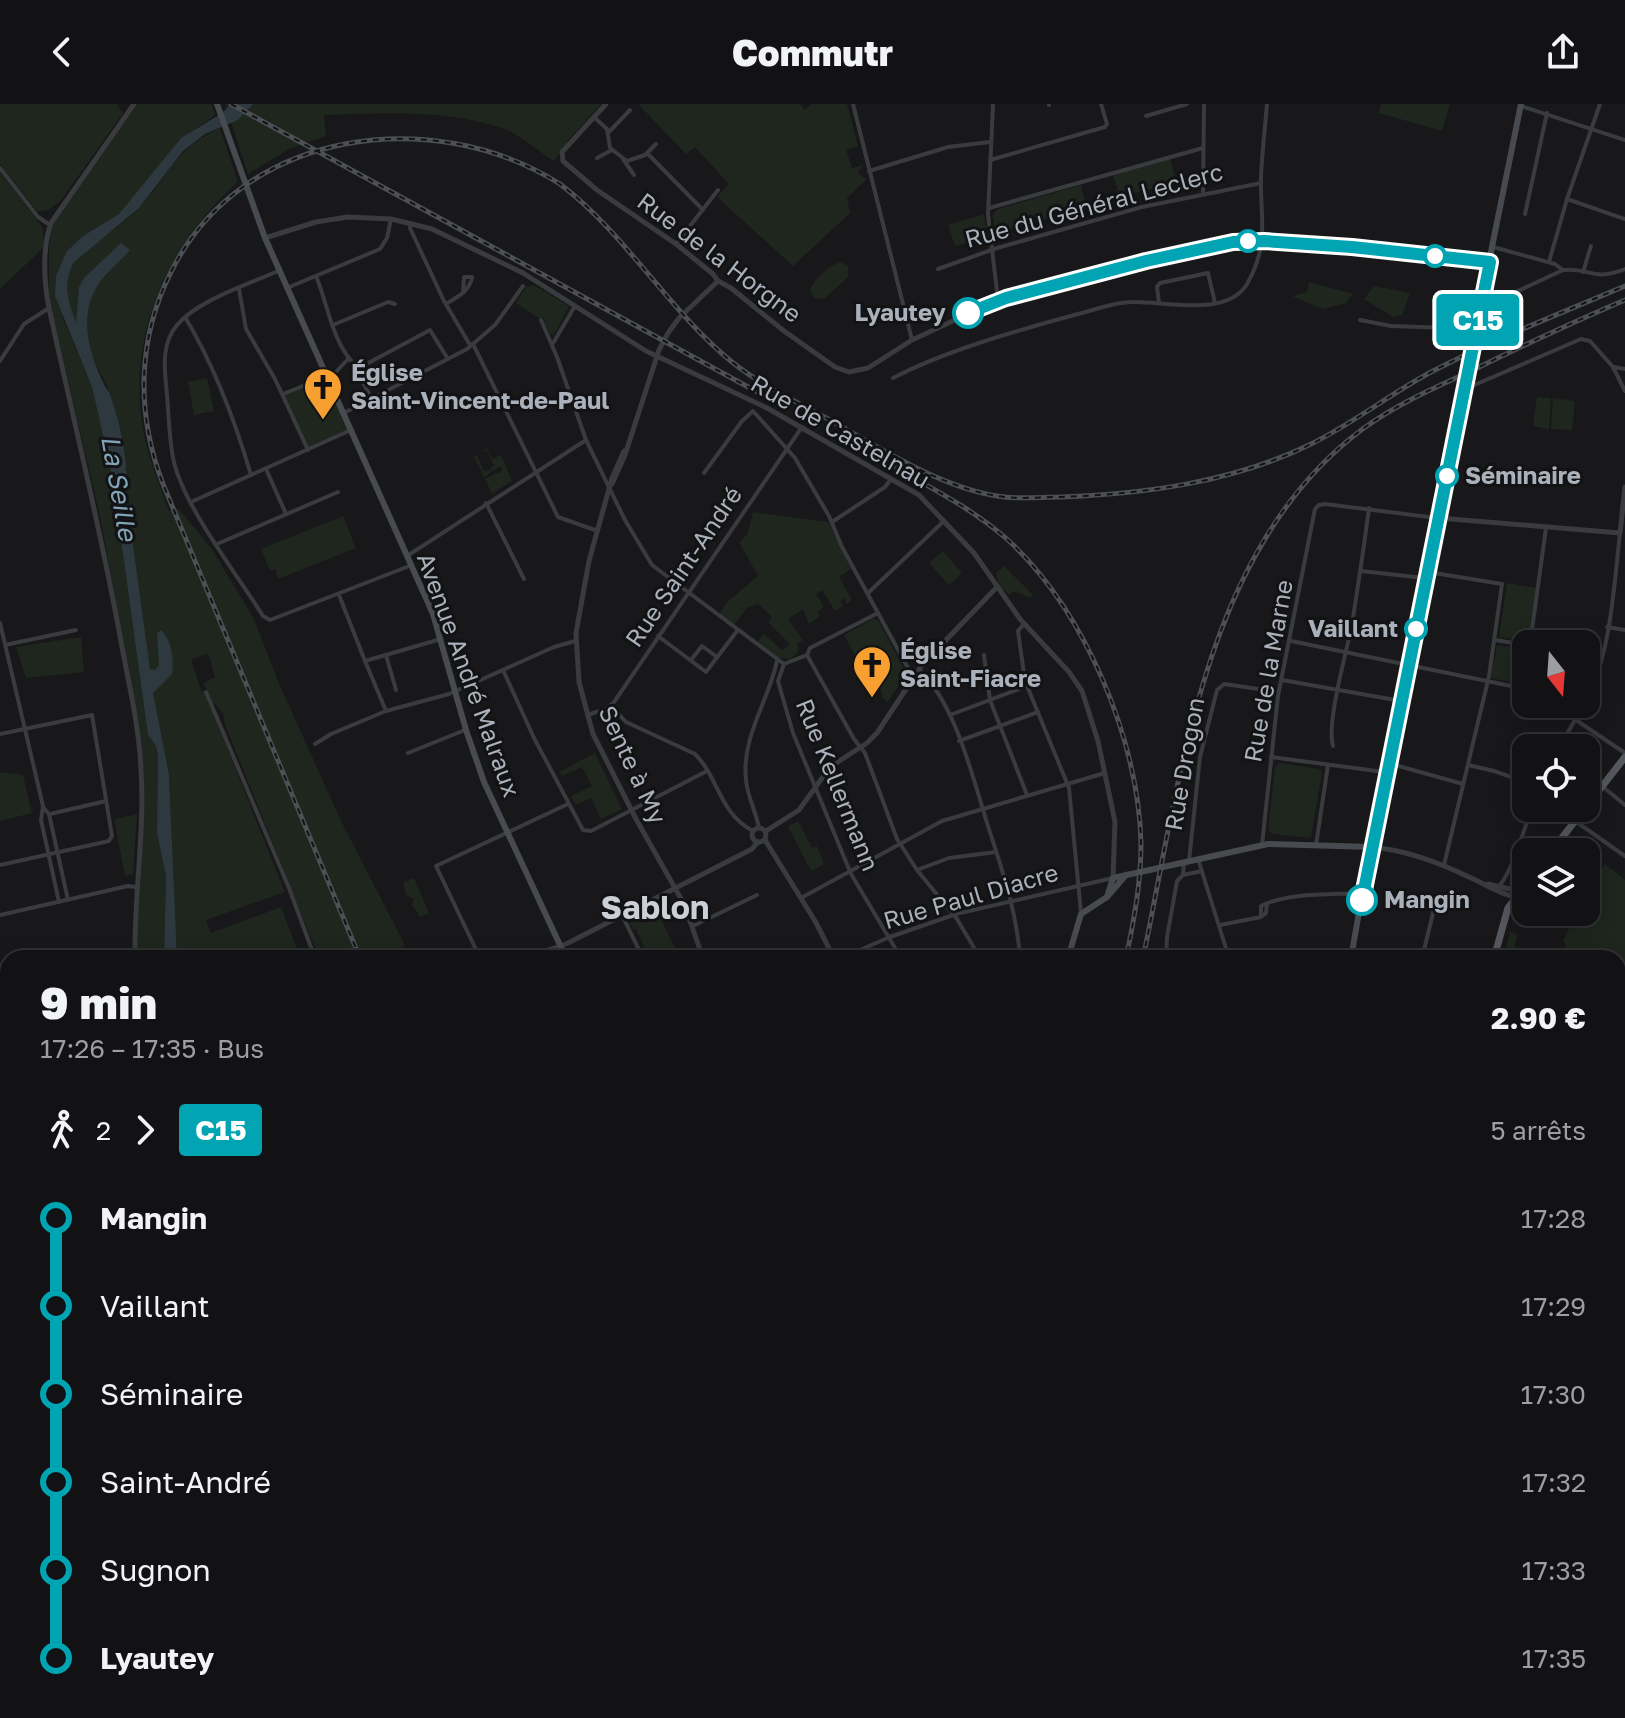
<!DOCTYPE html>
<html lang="fr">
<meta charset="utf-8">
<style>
:root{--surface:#121214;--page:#1f2022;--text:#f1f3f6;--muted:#9c9ea0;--line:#313234}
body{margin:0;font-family:"Golos Text",sans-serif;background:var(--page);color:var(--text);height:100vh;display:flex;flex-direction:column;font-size:30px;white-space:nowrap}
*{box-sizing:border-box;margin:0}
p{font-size:26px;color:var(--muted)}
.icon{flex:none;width:44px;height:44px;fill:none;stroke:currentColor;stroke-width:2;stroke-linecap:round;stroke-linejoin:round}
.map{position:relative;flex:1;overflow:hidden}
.sheet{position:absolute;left:0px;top:846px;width:1626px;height:768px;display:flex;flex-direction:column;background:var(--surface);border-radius:24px 24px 0 0;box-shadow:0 4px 20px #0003,0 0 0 2px var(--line)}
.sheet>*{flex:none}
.badge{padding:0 16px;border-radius:6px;font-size:28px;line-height:52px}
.needle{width:52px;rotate:163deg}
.controls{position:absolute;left:1512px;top:526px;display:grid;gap:16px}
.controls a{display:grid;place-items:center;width:88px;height:88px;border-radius:16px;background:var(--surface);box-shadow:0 4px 20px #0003,0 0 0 2px var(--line);font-size:40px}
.map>.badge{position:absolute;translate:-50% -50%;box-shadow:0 0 0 4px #fff}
.legs{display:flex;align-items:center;gap:12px;height:88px;padding:0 40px;font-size:26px}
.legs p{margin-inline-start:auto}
.headline{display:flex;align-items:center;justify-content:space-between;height:136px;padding:0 40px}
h1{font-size:44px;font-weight:800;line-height:60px}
ul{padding:0 40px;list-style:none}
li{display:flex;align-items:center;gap:28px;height:88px;font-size:30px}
li i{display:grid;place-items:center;width:12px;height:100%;margin:0 10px;background:currentColor}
li i::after{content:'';width:20px;height:20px;margin:-10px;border:6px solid;border-radius:50%;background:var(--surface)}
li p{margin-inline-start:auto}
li:first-child i{background:linear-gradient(#0000 50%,currentColor 0)}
li:last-child i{background:linear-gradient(currentColor 50%,#0000 0)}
header{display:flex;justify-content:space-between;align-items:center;height:104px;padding:0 40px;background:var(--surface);font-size:36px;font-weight:800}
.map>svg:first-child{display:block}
.green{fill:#1e261e;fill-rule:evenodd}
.water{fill:#2d393f}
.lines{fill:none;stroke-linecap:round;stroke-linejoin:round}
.minor{stroke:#393b3f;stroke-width:4}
.tertiary{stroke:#393b3f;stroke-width:5}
.secondary{stroke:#474a4f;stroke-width:6}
.primary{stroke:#55585e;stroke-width:7}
.motorway{stroke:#656971;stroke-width:8}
.rail-casing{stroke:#4c4f54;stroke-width:5}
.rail{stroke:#131315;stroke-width:2;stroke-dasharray:6;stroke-linecap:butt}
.line-1-casing{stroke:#fff;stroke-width:18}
.line-1{stroke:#00a4b2;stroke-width:12}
.stop-1-dot{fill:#fff;stroke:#00a4b2;stroke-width:4}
.labels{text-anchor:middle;stroke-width:6;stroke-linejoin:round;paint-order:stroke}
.street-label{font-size:24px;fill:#aab1ba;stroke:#131315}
.stop-label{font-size:24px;font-weight:bold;fill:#aab1ba;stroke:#131315;text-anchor:end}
.poi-label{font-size:24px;font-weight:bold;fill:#aab1ba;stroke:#131315;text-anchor:start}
.water-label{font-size:26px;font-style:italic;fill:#80a3b6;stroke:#131315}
.district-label{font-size:32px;font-weight:bold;fill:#cbcfd6;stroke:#131315}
</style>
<header><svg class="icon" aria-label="back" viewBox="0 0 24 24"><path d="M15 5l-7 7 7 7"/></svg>Commutr<svg class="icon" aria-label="share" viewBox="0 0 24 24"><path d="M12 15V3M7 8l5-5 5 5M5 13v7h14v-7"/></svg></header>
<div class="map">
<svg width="1625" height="1614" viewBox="0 0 1625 1614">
<rect width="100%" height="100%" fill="#18181a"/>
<g class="green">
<path d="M0,0H117L123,9L62,95C54,103 48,108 37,107L0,60Z"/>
<path d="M137,0H212L215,11L181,35L119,110L83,132L67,147L62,212L92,283L112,371L148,631L156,642L158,651L157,729L166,772L164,854H137C138,778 150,702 140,626L100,412L49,195V144L51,124L55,114Z"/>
<path d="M225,0H601L569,35L554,57C538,47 520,30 502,24C443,5 385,9 324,11L326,32L289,45L248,70Z"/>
<path d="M638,0H800L805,6L811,0H847L858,42L846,46L852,64L864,61L857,69L867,75L847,94L850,109L793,162L717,93L729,80L695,43L686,50Z"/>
<path d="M1381,0H1450L1442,27L1379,9Z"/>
<path d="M220,24L238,78C169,139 129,226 142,319C146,349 159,378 169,407L178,404L212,445L254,515L278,577L341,717L405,841L390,854H319L224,618V611L205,589L285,788L206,816L211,829L281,803L299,850L288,854H177L169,671L155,605L126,389C127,369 127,347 121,328C119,320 114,312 113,304C111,298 113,298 111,292C96,251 52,204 73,159C92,139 116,126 136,107C167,76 175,43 220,24ZM208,549L215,573L203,579L208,588L206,589L201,586L191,556Z"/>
<path d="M1170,55L1177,78L1120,93L1113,71Z"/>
<path d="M0,68L43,124L44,143L0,185Z"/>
<path d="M1081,81L1086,103L995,130L993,110L998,105Z"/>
<path d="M984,110L987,133L955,142L948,121Z"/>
<path d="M840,158L848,162V173L824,195L814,194L810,187C813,175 829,162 840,158Z"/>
<path d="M1309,178L1353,190L1346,199L1323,205L1292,192L1307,188Z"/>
<path d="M534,181L569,202L554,231L550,230L543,213L540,215L516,199L526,183Z"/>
<path d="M1374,182L1410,189L1402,211L1393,213L1364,195Z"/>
<path d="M327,272L351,326L308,346L283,290Z"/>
<path d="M207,274L214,307L194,311L188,278Z"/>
<path d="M1537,293L1551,294L1549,325L1533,322Z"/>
<path d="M1553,294L1575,297L1572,326L1551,325Z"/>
<path d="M486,343L492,355L501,351L512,377L492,390L485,375L496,369H500L502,364L499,363L484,373L474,353L481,348L477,352L484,367L492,366L491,363L494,361L487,347L483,348Z"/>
<path d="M753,408L828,418L851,465L839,473L852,496L847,500L844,494L840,497L843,502L835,507L822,486L816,490L824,503L817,508L820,512L809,520L803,505L788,515L803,536L797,540L799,546L791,555L778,554L758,537L764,530L782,546L790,540L768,518L772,513L758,500L747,504L733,522L719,511L727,498L758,472L739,438L747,431Z"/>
<path d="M343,412L356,444L278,475L275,465L270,467L261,445Z"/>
<path d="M943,447L962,469L949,481L929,459Z"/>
<path d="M1004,462L1033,491L1030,494L1014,487L1009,491L999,481L996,469Z"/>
<path d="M1507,479L1536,484L1528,537L1499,533Z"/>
<path d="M873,515L878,516L906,569L888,598L883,595L879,578H868L869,574L865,573L867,564L858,557L844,531Z"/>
<path d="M81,533L84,568L26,574L16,543Z"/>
<path d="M1497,541L1525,545L1520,580L1491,574Z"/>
<path d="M595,649L622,705L601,715L591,694L576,701L571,692L592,682L582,663L562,672L559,668Z"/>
<path d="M1279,659L1319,665L1322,668L1311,734L1272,730L1268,725L1275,663Z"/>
<path d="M0,668L23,671L32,709L0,717Z"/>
<path d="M137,710L133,770L125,772L114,715Z"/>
<path d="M798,717L812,744L817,742L824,760L811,767L788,722Z"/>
<path d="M1605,760L1625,776V949L1618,945V854H1503L1510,828L1518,831L1514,842L1531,850L1542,843L1557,850L1567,842L1563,837L1577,808H1586V790Z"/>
<path d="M414,774L429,809L420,813L412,801L414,795L407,792L403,779Z"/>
<path d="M655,803L680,854H650L636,825H633L630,820L632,815Z"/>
<path d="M1618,1406L1625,1410V1558L1618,1557Z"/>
<path d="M1618,1570L1625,1572V1614H1574L1573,1606H1618Z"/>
<path d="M505,1606H560L558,1614H507Z"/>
<path d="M1279,1606H1351L1347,1614H1306Z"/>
<path d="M1361,1606H1489L1488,1614H1367L1360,1609Z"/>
</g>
<path class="water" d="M231,0H253L238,16L205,30L183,47L139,104L73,159C63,181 68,198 76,219L79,183L84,174L121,139L130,146C118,160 102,171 94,188C79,219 91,254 105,282C109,289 109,286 111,293C121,325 129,355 126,389L150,565L155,566L159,561L157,529L161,526C172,536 174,555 172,570L153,589L169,671L177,854H164L166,772L157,729L158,651L156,642L148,631L112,371L92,283L55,192L56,172L67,147L83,132L119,110L181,34L222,9Z"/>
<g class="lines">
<g class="minor">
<path d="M853,0L912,236"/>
<path d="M993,0L988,111L998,196"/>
<path d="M1049,0V1"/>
<path d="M1521,2L1625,36"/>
<path d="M1146,12L1187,0"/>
<path d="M594,13L607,25L610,44L627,57L645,51L656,40"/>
<path d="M608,29L630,6"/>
<path d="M647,49L703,106"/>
<path d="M597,54L612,46"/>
<path d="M623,55L634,71"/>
<path d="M990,56L1105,23L1107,20L1101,0"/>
<path d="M0,64L38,113L50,121"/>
<path d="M869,67L948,43L990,38"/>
<path d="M1203,89L1204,0"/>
<path d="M1567,95L1625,115"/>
<path d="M989,104L1203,44"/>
<path d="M1525,110L1547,9"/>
<path d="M411,119L410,124L444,197L470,241"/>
<path d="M676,140L718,86"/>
<path d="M1493,143L1555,160L1563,166"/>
<path d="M1549,158L1567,95L1600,0"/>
<path d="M938,165L997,144L1142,103L1261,79"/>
<path d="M280,166C250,180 198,196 177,221C160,241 165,267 167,291C169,313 169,337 174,358C184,402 238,472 263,512L270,516L412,461"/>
<path d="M1583,168L1591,142"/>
<path d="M287,184L380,145L387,134L391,115"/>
<path d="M239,185L246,225L275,275L308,346"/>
<path d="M1159,199L1157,183L1160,179L1208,169L1215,199"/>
<path d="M446,200C457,193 470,187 472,173H464L463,189"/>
<path d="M1482,200H1490L1563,166C1590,163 1592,178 1625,165"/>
<path d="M185,213C214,261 235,317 251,371"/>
<path d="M541,216L557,253L586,336L625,416L652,461L784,560L807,551L810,544L878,509"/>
<path d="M1360,216L1391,222L1477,225"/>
<path d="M333,221L388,198L395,200"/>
<path d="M473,240L558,413L595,426"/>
<path d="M552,241L575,202"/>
<path d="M350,255L372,295"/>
<path d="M0,257L24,220L49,204"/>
<path d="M1613,263L1625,265"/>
<path d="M357,265L430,226L448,255"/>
<path d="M893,274C947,246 1019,226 1078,210C1095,206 1114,198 1132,198C1164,197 1227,214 1247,180C1270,140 1260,115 1261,73C1262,49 1265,24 1267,0"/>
<path d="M1465,285L1581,235L1590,237L1613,263L1625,287"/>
<path d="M283,290L335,269L349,254C331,231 327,198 316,172"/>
<path d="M344,309L467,245L495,221L523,182"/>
<path d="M266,365L286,410"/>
<path d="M704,369L742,317L753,307L795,354L829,412L842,443L908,564L915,570"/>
<path d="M191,398L351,326"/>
<path d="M486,399L524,475"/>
<path d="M832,418L885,383L891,375"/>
<path d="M217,440L338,388"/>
<path d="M407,452L586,336"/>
<path d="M1361,467L1424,474"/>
<path d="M1428,468L1502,480L1489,572L1444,761"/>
<path d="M868,489L944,417"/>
<path d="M339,491L365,557L441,535"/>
<path d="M0,519L43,702L41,716L59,798"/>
<path d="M1024,520L1018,527L1025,577L1069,684L1081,809"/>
<path d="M1607,523L1625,526"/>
<path d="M658,532L706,568L737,527"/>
<path d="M1495,536L1526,541"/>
<path d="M1291,537L1526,585"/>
<path d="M1530,540L1546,424"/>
<path d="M5,541L76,526"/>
<path d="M386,551L396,586"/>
<path d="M807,551L854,635L865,649L897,735L917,766L957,815L980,854"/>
<path d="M984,551L990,596L1027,691"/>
<path d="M691,556L702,542L717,553"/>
<path d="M365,557L386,607"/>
<path d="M784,560L778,577L793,629L851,770L901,854"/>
<path d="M919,565C957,603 972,672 988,722C1002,766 1017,808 1020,854"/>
<path d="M503,566L534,634L583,726L591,727L707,667"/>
<path d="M1282,576L1401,597"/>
<path d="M1524,584L1526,572"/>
<path d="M206,588L289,784L315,854"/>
<path d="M1586,596C1611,550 1614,481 1620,429"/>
<path d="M1552,600L1625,649"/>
<path d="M611,602L626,618L695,650C719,674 719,709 753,727"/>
<path d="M587,611L606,605L614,598L802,323"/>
<path d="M950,611L1027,582"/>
<path d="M0,630L92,611L112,732L109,737L0,761"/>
<path d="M959,637L1038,608"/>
<path d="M315,640L331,630L386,607L449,590L554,543L575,537"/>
<path d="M1333,642C1326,619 1347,547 1352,520C1358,482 1364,443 1369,404"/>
<path d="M1559,644L1584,600"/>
<path d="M408,649L465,626"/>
<path d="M1271,653L1384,668"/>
<path d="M1388,659L1463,680"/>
<path d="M1468,661L1494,667L1526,678"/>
<path d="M1602,682L1625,701"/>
<path d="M43,703L49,710L68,796"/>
<path d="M50,710L106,697"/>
<path d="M1575,717L1625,752"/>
<path d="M759,724C756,707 747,692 746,676C741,633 769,596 777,557"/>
<path d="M1262,741L1278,592L1315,405L1319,401L1325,400L1437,414"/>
<path d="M1316,741L1328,661"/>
<path d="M1198,755L1229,854"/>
<path d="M1189,757L1200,653L1217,586L1224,580L1279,588"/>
<path d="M917,766L949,754L996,748"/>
<path d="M1183,771L1202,767"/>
<path d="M1499,782C1512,768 1524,725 1532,704"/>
<path d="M801,794L942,717L1105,669"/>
<path d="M1267,799L1266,809L1261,813V802C1288,788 1332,791 1363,789"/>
<path d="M0,811L128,782L136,783"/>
<path d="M622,811L643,854"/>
<path d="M1220,821L1261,813"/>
<path d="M693,822L757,791"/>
<path d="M480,854L436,762L568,700"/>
<path d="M841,854L890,833L956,810L1113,774"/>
<path d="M1166,854L1167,833L1177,777L1183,771L1184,759"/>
<path d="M1422,854L1436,797"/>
<path d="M0,966L8,972"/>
<path d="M0,991L8,992"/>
<path d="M1618,1014L1625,1004"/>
<path d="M0,1087V1091"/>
<path d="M0,1115L8,1124"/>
<path d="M1618,1129L1625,1133"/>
<path d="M0,1147L8,1143"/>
<path d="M0,1348L8,1354"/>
<path d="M0,1458L8,1461"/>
<path d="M0,1568L4,1564"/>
<path d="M269,1606L287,1614"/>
<path d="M0,1612L2,1614"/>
<path d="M43,1614L49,1606"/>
<path d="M350,1614L359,1606"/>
<path d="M444,1614L457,1606"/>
<path d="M1151,1614L1152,1606"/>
<path d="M1170,1614L1206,1606"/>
<path d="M1257,1614L1278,1610L1289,1614"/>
</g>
<g class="tertiary">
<path d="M134,0L51,119C42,144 44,179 49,204C73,314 100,422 120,532C128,577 139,620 141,665C145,728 134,791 135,854"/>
<path d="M606,0L562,48L563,57L597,86L676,140L713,170L718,177L731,184L784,227L835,263L849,268L868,264L912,236L998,196L1216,141L1264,137L1490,158"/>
<path d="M265,134L316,118L348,113L391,115L432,125L523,169L646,247L767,304L919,391L974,449L1020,515L1069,568L1082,587L1098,637L1115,718L1113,774"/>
<path d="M624,347L612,374L589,457L576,529L579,578L593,630L636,715L684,800L703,854"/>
<path d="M612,380L625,351L659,246L668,229L679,214L718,177"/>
<path d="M1439,414L1620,429L1625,383"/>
<circle cx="759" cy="731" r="7"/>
<path d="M766,727L799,706L830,663L867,639L877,629L922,561L997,483"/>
<path d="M765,736L815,817L834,854"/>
<path d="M1371,743C1406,746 1438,758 1469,773C1485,780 1498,789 1515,793"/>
<path d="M1488,780L1510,785L1519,789"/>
<path d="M524,854L566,840L752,745L758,738"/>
<path d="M0,928L8,931"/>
<path d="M0,1077L8,1070"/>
<path d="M1618,1158L1625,1144"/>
<path d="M0,1377L8,1371"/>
<path d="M0,1538L8,1541"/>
<path d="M109,1606L120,1614"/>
<path d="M292,1606L303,1614"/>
<path d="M416,1606L420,1614"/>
<path d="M642,1606L645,1614"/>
<path d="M1240,1606L1246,1614"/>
<path d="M1354,1614L1358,1606"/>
<path d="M1487,1614V1606"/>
</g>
<g class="secondary">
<path d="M217,0L265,134L433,510L466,626L484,678L566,854"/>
<path d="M1107,793L1113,774L1268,740L1371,743"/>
<path d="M1068,854L1081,810L1107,793L1126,771"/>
<path d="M1351,854L1372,734L1521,0"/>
<path d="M1618,1329L1625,1332"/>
<path d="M862,1606L867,1614"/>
<path d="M664,1614L668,1606"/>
<path d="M842,1614L845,1610"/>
<path d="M850,1614L856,1606"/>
<path d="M1494,1614L1495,1606"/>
</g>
<g class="primary">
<path d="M1586,703L1625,653"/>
<path d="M1551,748L1585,704"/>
<path d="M1494,854L1508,804L1526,780"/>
<path d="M942,1614L961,1606"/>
<path d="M995,1614L1025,1606"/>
</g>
<g class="motorway">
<path d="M1618,1560L1625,1561"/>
<path d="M1618,1566L1625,1568"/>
</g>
<g class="rail-casing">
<g id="rail">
<path d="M231,0L759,289"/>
<path d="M896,364C935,386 974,406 1008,436C1085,507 1139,636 1141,740C1141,779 1134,816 1126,854"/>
<path d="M360,854L163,380C136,310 137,235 171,168C242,24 434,0 560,80C626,130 668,206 732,258C762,282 797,298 830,316C881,345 945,386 1004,393C1023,395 1042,393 1061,393C1145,390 1234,378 1311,340C1354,319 1391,289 1433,267C1495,235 1561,209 1625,182"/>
<path d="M1143,854C1181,674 1203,442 1364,324C1397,300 1434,284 1471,267C1522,242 1573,218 1625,196"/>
<path d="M670,1606L671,1614"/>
<path d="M763,1614L769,1606"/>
</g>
</g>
<use href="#rail" class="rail"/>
</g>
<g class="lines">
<g class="line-1-casing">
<path id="line-1" d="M968,209L1006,194L1146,157L1233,138L1264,137L1352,143L1490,158L1362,796"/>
</g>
<use href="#line-1" class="line-1"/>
</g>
<defs>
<g id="church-pin" transform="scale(2)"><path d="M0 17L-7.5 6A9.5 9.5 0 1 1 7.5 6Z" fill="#f89f32" stroke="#131315"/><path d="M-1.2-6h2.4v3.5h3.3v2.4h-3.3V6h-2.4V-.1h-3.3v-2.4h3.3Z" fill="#111"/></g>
</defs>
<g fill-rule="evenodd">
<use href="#church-pin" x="323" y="283"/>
<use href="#church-pin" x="872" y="561"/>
</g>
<g class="stop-1-dot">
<circle cx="1248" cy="137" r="10"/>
<circle cx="1435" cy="152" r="10"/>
<circle cx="968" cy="209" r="14"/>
<circle cx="1447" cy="372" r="10"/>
<circle cx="1416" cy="525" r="10"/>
<circle cx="1362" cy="796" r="14"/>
</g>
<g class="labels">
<g class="street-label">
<text transform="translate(1094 102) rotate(-15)" y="8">Rue du Général Leclerc</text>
<text transform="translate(719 154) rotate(37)" y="8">Rue de la Horgne</text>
<text transform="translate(840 328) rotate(30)" y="8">Rue de Castelnau</text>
<text transform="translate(684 463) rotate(-56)" y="8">Rue Saint-André</text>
<text transform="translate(1269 567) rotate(-80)" y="8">Rue de la Marne</text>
<text transform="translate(468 571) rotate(70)" y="8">Avenue André Malraux</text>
<text transform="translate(1185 660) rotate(-80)" y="8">Rue Drogon</text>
<text transform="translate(632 661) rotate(65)" y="8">Sente à My</text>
<text transform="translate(837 681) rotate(68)" y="8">Rue Kellermann</text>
<text transform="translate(971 793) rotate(-16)" y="8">Rue Paul Diacre</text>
</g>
<g class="stop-label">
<text x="946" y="217">Lyautey</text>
<text x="1465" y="380" text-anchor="start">Séminaire</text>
<text x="1398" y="533">Vaillant</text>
<text x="1384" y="804" text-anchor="start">Mangin</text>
</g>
<g class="poi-label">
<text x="351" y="277">Église<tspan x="351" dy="28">Saint-Vincent-de-Paul</tspan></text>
<text x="900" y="555">Église<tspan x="900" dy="28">Saint-Fiacre</tspan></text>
</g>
<g class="water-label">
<text transform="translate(119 384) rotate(80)" y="9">La Seille</text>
</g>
<g class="district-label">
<text x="655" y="815">Sablon</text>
</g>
</g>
</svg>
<div class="controls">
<a><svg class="needle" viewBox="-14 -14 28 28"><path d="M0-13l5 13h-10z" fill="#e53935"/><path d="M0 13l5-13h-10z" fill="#9c9ea0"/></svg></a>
<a><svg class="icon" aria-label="locate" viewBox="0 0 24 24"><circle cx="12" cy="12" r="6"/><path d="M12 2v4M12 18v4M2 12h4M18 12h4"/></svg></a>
<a><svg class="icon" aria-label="layers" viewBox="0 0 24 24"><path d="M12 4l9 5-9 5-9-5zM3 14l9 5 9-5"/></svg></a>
</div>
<b class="badge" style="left:1478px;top:216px;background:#00a4b2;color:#fff">C15</b>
<section class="sheet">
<div class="headline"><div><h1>9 min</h1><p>17:26 – 17:35 · Bus</p></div><b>2.90 €</b></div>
<div class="legs"><svg class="icon" aria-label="walk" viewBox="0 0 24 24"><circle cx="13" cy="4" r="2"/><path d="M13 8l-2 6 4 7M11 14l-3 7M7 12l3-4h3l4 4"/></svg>2<svg class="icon" aria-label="forward" viewBox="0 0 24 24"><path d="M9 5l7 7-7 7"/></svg><b class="badge" style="background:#00a4b2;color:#fff">C15</b><p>5 arrêts</p></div>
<ul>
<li><i style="color:#00a4b2"></i><b>Mangin</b><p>17:28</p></li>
<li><i style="color:#00a4b2"></i><span>Vaillant</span><p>17:29</p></li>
<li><i style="color:#00a4b2"></i><span>Séminaire</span><p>17:30</p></li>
<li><i style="color:#00a4b2"></i><span>Saint-André</span><p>17:32</p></li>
<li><i style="color:#00a4b2"></i><span>Sugnon</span><p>17:33</p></li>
<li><i style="color:#00a4b2"></i><b>Lyautey</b><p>17:35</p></li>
</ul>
</section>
</div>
